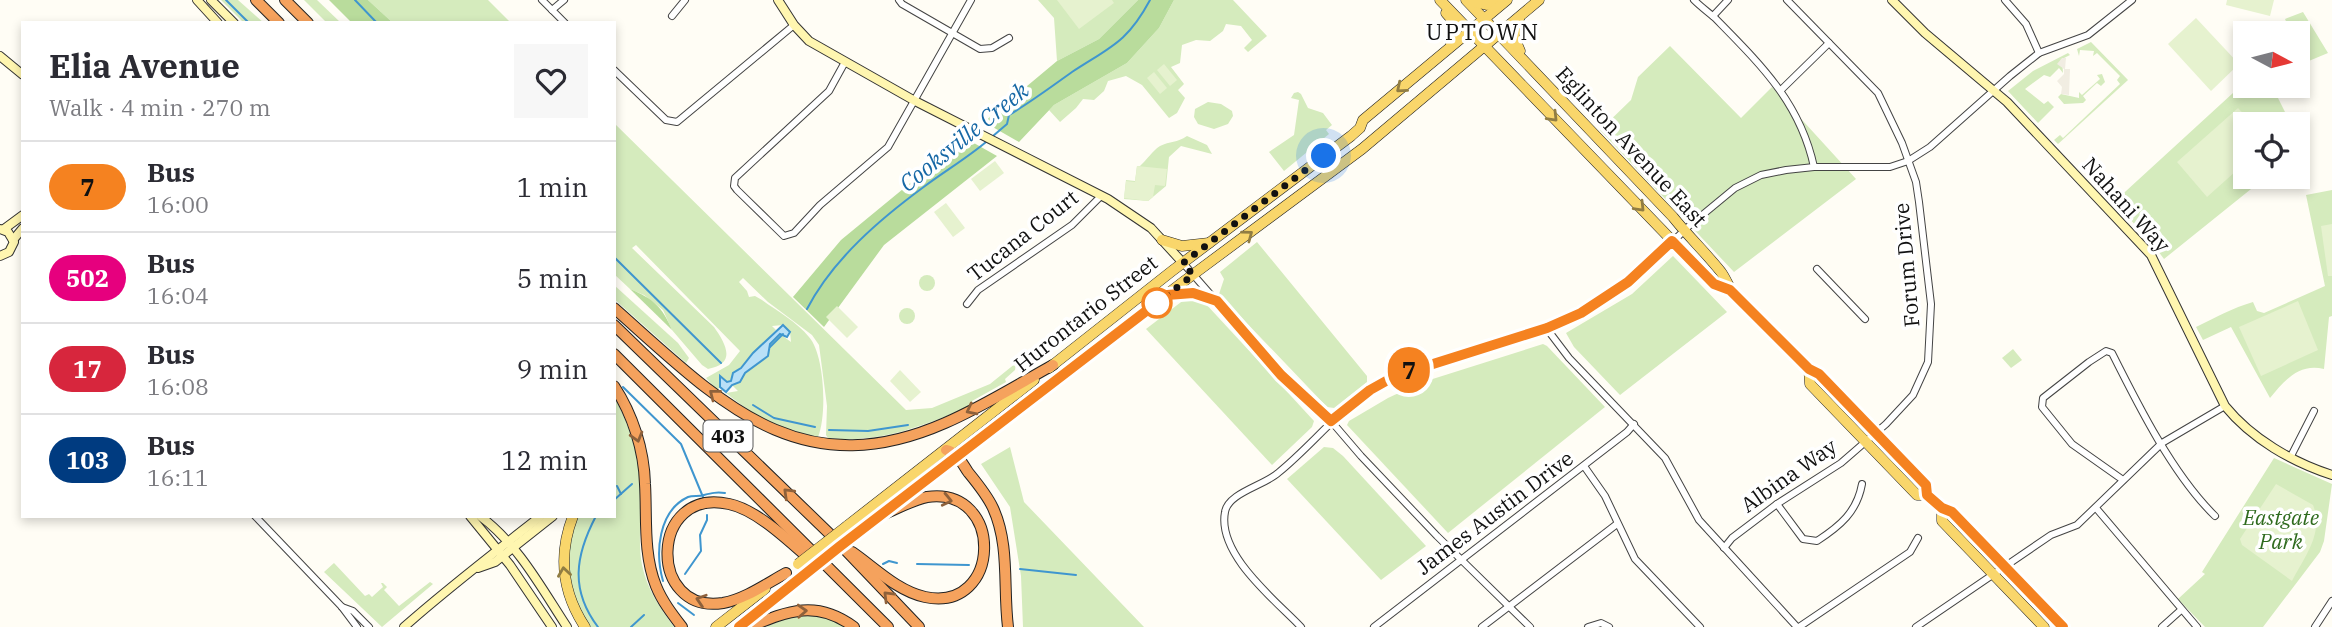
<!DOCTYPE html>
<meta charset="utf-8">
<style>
:root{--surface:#fff;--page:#f7f7f7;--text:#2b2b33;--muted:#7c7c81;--line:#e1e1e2}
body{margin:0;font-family:"IBM Plex Serif",serif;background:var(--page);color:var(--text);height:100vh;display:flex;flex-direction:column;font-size:26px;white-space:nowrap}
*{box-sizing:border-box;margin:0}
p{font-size:23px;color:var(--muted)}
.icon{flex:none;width:38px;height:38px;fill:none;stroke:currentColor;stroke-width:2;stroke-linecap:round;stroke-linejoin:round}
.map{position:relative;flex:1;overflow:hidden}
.sheet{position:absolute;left:21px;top:21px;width:595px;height:497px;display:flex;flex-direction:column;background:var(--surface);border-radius:0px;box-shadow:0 4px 10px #0003}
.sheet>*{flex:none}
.badge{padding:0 14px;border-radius:23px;font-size:24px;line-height:46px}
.needle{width:46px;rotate:97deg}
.tools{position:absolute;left:2233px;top:21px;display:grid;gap:14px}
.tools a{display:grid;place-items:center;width:77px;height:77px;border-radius:0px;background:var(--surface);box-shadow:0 4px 10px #0003;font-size:35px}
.you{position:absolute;width:35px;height:35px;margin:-18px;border:5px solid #fff;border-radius:50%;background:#1a73e8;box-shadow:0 0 0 10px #1a73e833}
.map>.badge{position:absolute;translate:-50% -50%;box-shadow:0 0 0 4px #fff}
.round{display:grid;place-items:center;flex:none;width:74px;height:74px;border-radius:0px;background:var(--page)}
.overview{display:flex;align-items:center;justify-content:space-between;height:119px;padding:0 28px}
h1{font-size:33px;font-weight:700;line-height:52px}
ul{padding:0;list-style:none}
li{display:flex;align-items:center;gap:21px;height:91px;padding:0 28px;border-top:2px solid var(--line)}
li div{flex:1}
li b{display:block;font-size:26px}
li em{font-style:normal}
li .badge{min-width:77px;font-weight:700;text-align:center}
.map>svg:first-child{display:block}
.green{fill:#d5ebbd}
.forest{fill:#b9dc9c}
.pitch{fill:#e6f2cf}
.plaza{fill:#f1ede2}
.water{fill:#b9e0f7;stroke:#3f96cf;stroke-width:2}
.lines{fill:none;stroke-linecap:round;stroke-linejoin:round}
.stream{stroke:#3f96cf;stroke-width:2}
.street-casing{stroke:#444;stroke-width:8}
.secondary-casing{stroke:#333;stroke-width:10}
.primary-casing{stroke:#222;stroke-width:11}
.highway-casing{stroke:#222;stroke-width:12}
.street{stroke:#fff;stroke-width:6}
.secondary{stroke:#fff6b0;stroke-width:8}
.primary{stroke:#f9d66b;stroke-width:10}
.highway{stroke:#f5a25d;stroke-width:10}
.primary-bridge-casing{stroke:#222;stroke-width:11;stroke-linecap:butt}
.primary-bridge{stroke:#f9d66b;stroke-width:10}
.oneway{stroke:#917d42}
.oneway2{stroke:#8e613b}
.line-casing{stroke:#fff;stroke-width:16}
.line{stroke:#f58220;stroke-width:10}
.walk{stroke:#111;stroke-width:7;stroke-dasharray:0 12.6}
.stop-dot{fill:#fff;stroke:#f58220;stroke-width:3.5}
.labels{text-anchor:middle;stroke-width:7;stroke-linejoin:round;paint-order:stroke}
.shield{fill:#fff;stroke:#585858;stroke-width:2}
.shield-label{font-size:19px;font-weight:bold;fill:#111}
.street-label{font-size:21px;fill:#111;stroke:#fff}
.park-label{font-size:21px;font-style:italic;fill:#2f6b1f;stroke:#fff}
.neighbourhood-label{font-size:23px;letter-spacing:2px;fill:#111;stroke:#fff}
.water-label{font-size:23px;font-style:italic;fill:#1768a6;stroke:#fff}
</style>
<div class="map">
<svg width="2332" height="627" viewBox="0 0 2332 627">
<rect width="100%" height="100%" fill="#fffdf5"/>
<g class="green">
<path d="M221,0H238L264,23H244Z"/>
<path d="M304,0H317L341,23H327Z"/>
<path d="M368,0H488L511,23H393Z"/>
<path d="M1038,0H1138L1099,39L1057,61L1054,18Z"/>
<path d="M1174,0H1233L1267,36L1248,52L1244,48L1252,40L1241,26L1226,24L1223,31L1210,41L1196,40L1182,45L1180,63L1171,67L1184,84L1178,90L1185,98L1177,113L1169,118L1142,85L1126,76L1108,81L1104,91L1094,100L1083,99L1076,108L1060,122L1049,110L1054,105L1127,63L1159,28Z"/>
<path d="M2303,12L2328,53L2304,63L2298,48V33H2291L2285,19Z"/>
<path d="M2091,42L2128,80L2058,144L2054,140L2060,135L2063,138L2120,84L2117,80L2120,76L2097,53L2093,56L2094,51L2080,50L2079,56L2077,49Z"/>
<path d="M1670,46L1741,118L1772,87L1856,179L1734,272L1600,130L1631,100L1638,77Z"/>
<path d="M2068,53L2070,55L2062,59L2063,73L2059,68L2050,77L2044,75L2025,89L2044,104L2048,101L2054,107L2038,123L2008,91L2033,71Z"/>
<path d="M2102,74L2105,82L2101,86L2097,83L2083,96L2086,100L2083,103L2064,104L2058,97L2061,94L2079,98V92L2082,95L2100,79L2097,75Z"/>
<path d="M2245,82V86H2272L2291,124H2245V177H2266L2164,259L2152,243L2114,202Z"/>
<path d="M1298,92L1301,94L1308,108L1323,113L1332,125L1326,130L1329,134L1284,171L1269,152L1294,135L1299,100L1291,98L1294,93Z"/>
<path d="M1208,102L1221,104L1232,111L1233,116L1228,124L1214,129L1198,124L1194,117L1195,109Z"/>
<path d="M614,123L906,410L932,408L990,384L1016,363L1015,370L1005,379L1006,382L972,401L973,405C925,425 881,444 828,438L826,435L827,406L819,345L812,335L768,302L743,278L739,282L747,291L749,297L755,296L762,300C777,311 797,322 809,337C825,355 827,416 818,437C778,428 758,419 726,393L738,391L732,385L740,382L745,373L770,351V344L780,334L791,342L790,332L783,325L772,326L776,330C764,342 746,366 733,373L731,381L727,383L720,377V387L717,390L706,378L729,365L740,351L636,245L632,248L714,327C726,344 737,364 708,369L702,365L672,330L663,310L644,295L630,289L614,274Z"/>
<path d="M1187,136L1207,145L1212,154L1181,146L1169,157L1166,186L1148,201L1124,199L1126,180L1135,181L1137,166H1140C1147,160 1152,151 1160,146C1170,141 1177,143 1187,136Z"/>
<path d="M2332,190V316L2329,317L2324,369C2299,363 2285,380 2270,398L2231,327L2203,340L2196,327C2217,317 2232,308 2253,302L2257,311L2264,313L2325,286L2306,195Z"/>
<path d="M1257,242L1367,376V382L1334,408L1327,407L1219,294L1224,279L1220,272Z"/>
<path d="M1673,256L1727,312L1620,395L1574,347L1566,333L1632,294Z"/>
<circle cx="927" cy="283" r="8"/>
<path d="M614,285L678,343L689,358L686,363L614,299Z"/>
<path d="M1185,299H1196L1205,303L1314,421L1312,427L1272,465L1146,329Z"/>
<circle cx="907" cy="316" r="8"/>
<path d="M1543,344L1547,346L1605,407L1448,533L1347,425L1349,421L1388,398L1420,383Z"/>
<path d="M2013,349L2022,360L2011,368L2002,358Z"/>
<path d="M614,397C632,429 641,464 641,500C641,522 638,544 642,565C647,589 660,608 674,627H591C574,608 564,579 566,554C566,542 572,528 576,516H614Z"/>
<path d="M1010,447L1024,502L1144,627H1023L1021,576L1010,507L981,464Z"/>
<path d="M1324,447L1333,448L1343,456L1426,546L1381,580L1287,479Z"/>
<path d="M2274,458L2332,484L2324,541L2320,552L2263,627H2205L2178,599L2205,574L2202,572Z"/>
<path d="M334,563L365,596L369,594L372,597L383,587L381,583H383L387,587L384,590L399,606L430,582L433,584L382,627L324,572Z"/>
<path d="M793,615C812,615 829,616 844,627H766Z"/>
</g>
<g class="forest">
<path d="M329,0H368L393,23H352Z"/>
<path d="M1138,0H1174L1159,28L1127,63L1054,105L1019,142L984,122L1057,61L1099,39Z"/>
<path d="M965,138L997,156L884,245L824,327L793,297L841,240Z"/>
<path d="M630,289C654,299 662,307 672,330Z"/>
</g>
<g class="pitch">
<path d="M1057,0H1112L1114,3L1079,29Z"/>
<path d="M2227,0H2274L2270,16L2226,5Z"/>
<path d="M2196,18L2239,64L2211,91L2168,44Z"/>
<path d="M1164,64L1177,80L1170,86L1157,70Z"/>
<path d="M1154,72L1167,88L1160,94L1147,78Z"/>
<path d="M2238,108L2253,124H2245V163L2207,197L2177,162Z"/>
<path d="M995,161L1004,173L980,191L971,179Z"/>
<path d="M1137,166L1167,169L1165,186L1155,185L1153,197L1148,201L1124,198L1126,181L1135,182Z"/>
<path d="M946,203L965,228L953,237L934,212Z"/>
<path d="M2332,224V276H2328L2321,226Z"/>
<path d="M2298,301L2318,350L2261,376L2239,327Z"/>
<path d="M837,306L858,327L847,338L826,317Z"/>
<path d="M900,370L921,392L910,402L890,381Z"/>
<path d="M2276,484L2313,505C2324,533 2305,556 2292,581L2242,545L2240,539Z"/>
</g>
<path class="plaza" d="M2062,58H2066L2065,69H2070L2069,95L2061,94L2062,87L2057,81L2064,74V69L2057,64Z"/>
<path class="water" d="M783,325L790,332L787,337L780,334L770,344L768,356L745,373L740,382L732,385L726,392L720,387V376L727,382L731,381L733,373L741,368L753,353Z"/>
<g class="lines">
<g class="stream">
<path d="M226,0L249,23"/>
<path d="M355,0L377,23"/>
<path d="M993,136L1007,124L1009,115C1031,102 1051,87 1072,72C1110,47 1127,43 1150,0"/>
<path d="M614,257L721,363"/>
<path d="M807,309C833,259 880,219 925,186C945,171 967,158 986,142"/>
<path d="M770,347L783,334"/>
<path d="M623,387L681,444L703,497"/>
<path d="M753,405L774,418L815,427"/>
<path d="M829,430L868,431L908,425"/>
<path d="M617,486L621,494"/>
<path d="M614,500L632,484"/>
<path d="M596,516C575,556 570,590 598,627"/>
<path d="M883,564L889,561L897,563"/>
<path d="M917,564L969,565"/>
<path d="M1020,569L1076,575"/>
<path d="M685,574L701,551L700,535L707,520V515"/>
<path d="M663,581C655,553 658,511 688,497C693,495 699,497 704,495C712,493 716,492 725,493"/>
<path d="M678,603L694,615"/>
<path d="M631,627L644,615"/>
</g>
<g class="street-casing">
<g id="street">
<path d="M542,0L565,23"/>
<path d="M899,0L902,4L980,49L992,48L1009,38"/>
<path d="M1694,0C1701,7 1708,12 1715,18C1760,64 1800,102 1814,167"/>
<path d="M2005,0L2026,24L2039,53"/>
<path d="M552,10L564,0"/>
<path d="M672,16L685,0"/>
<path d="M1713,16L1728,0"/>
<path d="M845,62L829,91L735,178L734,186L737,190L784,236L794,233L820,205L888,147L971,0"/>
<path d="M614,70L666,120L677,122L794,25"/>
<path d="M1781,90L1829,43"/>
<path d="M1689,226L1735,188L1761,175L1786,170L1814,167H1890L1908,161L1930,147L2010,76L2039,53L2088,35L2132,0"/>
<path d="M1183,263L1281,375L1331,421L1361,456L1437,536L1530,627"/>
<path d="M1817,269L1865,319"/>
<path d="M967,304L978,290L1072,225L1101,196"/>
<path d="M1547,329L1569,358L1665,458L1699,520L1797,627"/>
<path d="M2291,456L2314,411"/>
<path d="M1584,466L1605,496L1635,559L1700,627"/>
<path d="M2123,480L2072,444L2042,407L2043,398L2089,362L2106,351L2112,353C2138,405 2173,475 2215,516"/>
<path d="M1777,504L1803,539L1817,541C1840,526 1857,512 1862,484"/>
<path d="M2096,508L2197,627"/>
<path d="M255,516L342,607L357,627"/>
<path d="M1724,548L1732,538L1777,504L1841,463L1886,424L1913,395L1928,362L1931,304L1919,202L1916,182L1902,143L1878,93L1787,0"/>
<path d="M342,607L353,611L369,627"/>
<path d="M1301,627C1274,599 1217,554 1225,512C1228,493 1263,486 1278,473C1318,441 1348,396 1396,376C1455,350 1524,345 1581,313C1620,291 1651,261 1684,231"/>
<path d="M1374,627L1627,432L1634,424"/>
<path d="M1482,627L1617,524"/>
<path d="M1588,627L1601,623L1609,627"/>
<path d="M1799,627L1910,552L1918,538"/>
<path d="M1916,627L2051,535L2077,525L2162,443L2225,406"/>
<path d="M2162,627L2181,610"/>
<path d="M2315,627L2332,601"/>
</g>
</g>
<g class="secondary-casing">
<g id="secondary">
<path d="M197,0L218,23"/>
<path d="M211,0L234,23"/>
<path d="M778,0L794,25L809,41L915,101L1108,199L1151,228L1183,263"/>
<path d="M1892,0L1925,33L2007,102L2151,255L2225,406C2252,439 2292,462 2332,475"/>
<path d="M0,56L23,75"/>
<path d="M0,229L8,232L14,242L9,252L0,256"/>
<path d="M4,229L23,215"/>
<path d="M13,240L23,228"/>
<path d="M470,516L510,565L552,627"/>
<path d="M480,516C518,544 542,589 567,627"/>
<path d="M478,568L495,562L553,516"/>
<path d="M404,627C448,588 495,552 541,516"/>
</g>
</g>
<g class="primary-casing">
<g id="primary">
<path d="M1440,0L1714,284L1730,290"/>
<path d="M1466,0L1673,217C1688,236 1706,253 1721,272C1727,280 1729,289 1735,296L1809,369L1820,374L1926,485L1927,495L1942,508L1952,512L2063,627"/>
<path d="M1470,1L1487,5L1499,0"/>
<path d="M1446,13C1455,22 1458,33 1451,43"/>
<path d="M1519,19L1514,37L1520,51"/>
<path d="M1162,240L1182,246L1209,243"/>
<path d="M1168,295L1193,293L1217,301"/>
<path d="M1049,368L1172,271L1351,136L1360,128L1363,120L1507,0"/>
<path d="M1809,369L1810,384L1917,495H1927"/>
<path d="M1942,508V521L2044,627"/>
<path d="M573,516C558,555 562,592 585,627"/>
<path d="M847,526L1034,380"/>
<path d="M855,534L1183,282L1362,149L1539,0"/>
<path d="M716,627L765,589"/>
<path d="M739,627L806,572"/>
</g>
</g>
<g class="highway-casing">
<g id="highway">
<path d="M256,0L279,23"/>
<path d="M285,0L308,23"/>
<path d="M614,308C717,399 797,488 945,423C982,407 1017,385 1053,365"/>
<path d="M614,325L837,541L919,627"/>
<path d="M614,354L888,627"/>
<path d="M614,386C633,415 644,450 645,484C647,517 643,554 656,586C662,601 672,614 682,627"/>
<path d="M946,450C957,452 962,463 968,472C977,483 987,495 993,508C1010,545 1003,588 1008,627"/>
<path d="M852,552C874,567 897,591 925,597C1002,613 1005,486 927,497C912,500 897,509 882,515"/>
<path d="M786,573C766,584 745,599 723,603C647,615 649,486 729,504C758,510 791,543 813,562"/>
<path d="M749,627C788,611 816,599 854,627"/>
</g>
</g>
<use href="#street" class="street"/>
<use href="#secondary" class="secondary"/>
<use href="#primary" class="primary"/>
<use href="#highway" class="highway"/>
<g class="primary-bridge-casing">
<g id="primary-bridge">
<path d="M798,564L847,526"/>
<path d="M806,572L855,534"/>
</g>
</g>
<use href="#primary-bridge" class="primary-bridge"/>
</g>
<defs><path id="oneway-chevron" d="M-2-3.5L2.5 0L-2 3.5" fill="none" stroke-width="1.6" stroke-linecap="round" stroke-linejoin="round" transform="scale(1.75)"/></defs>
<g class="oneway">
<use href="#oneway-chevron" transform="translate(1401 88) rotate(140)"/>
<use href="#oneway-chevron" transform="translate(1553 117) rotate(46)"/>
<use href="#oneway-chevron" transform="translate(1640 207) rotate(46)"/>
<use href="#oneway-chevron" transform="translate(1248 235) rotate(-37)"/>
<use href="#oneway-chevron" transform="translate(564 572) rotate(-98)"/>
</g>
<g class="oneway2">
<use href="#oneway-chevron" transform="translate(714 394) rotate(-142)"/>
<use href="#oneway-chevron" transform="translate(971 410) rotate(153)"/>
<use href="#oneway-chevron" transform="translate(637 437) rotate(74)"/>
<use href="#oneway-chevron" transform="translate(788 493) rotate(-136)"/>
<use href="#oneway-chevron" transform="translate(947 500) rotate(13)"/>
<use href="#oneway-chevron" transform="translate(888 596) rotate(-135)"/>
<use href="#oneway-chevron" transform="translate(701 600) rotate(-162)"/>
<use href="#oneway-chevron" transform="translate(802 611) rotate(-3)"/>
</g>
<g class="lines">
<g class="line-casing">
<path id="line" d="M739,627L839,547L1167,295L1193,293L1217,301L1281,375L1331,421L1370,390L1395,376L1547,328L1581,313L1628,282L1672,241L1714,284L1730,290L1809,369L1819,374L1926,485L1927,495L1942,508L1952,512L2063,627"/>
</g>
<use href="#line" class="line"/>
<path class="walk" d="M1157,303L1193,275L1183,263L1324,156"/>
</g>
<circle class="stop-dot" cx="1157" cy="303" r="14"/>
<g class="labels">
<rect class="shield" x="703.5" y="420.5" width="49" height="31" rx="5"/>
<g class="shield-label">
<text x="728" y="443">403</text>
</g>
<g class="street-label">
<text transform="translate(1631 147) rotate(47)" y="7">Eglinton Avenue East</text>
<text transform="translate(2126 205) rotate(48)" y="7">Nahani Way</text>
<text transform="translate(1023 236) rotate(-38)" y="7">Tucana Court</text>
<text transform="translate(1907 265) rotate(-95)" y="7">Forum Drive</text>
<text transform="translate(1086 314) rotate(-38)" y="7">Hurontario Street</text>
<text transform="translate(1789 476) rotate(-35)" y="7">Albina Way</text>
<text transform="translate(1495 513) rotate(-37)" y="7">James Austin Drive</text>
</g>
<g class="park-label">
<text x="2281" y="525">Eastgate<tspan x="2281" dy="24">Park</tspan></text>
</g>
<g class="neighbourhood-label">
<text x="1483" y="40">UPTOWN</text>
</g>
<g class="water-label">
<text transform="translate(964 137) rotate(-39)" y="8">Cooksville Creek</text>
</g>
</g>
</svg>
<div class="tools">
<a><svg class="needle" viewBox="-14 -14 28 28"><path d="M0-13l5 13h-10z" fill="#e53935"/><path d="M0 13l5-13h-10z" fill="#7c7c81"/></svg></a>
<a><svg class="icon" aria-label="locate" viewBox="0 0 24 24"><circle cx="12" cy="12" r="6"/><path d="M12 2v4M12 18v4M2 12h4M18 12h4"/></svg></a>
</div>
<div class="you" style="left:1324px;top:156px"></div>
<b class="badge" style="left:1409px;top:370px;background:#f58220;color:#111">7</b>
<section class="sheet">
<div class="overview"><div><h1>Elia Avenue</h1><p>Walk · 4 min · 270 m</p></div><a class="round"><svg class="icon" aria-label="heart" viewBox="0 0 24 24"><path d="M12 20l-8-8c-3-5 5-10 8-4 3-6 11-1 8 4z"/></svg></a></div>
<ul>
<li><span class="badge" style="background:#f58220;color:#111">7</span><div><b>Bus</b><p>16:00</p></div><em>1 min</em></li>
<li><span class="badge" style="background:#e6007e;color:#fff">502</span><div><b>Bus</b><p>16:04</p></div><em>5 min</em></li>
<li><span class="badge" style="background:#d7263d;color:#fff">17</span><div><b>Bus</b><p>16:08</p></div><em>9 min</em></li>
<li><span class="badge" style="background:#003b80;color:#fff">103</span><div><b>Bus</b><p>16:11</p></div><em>12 min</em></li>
</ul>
</section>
</div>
